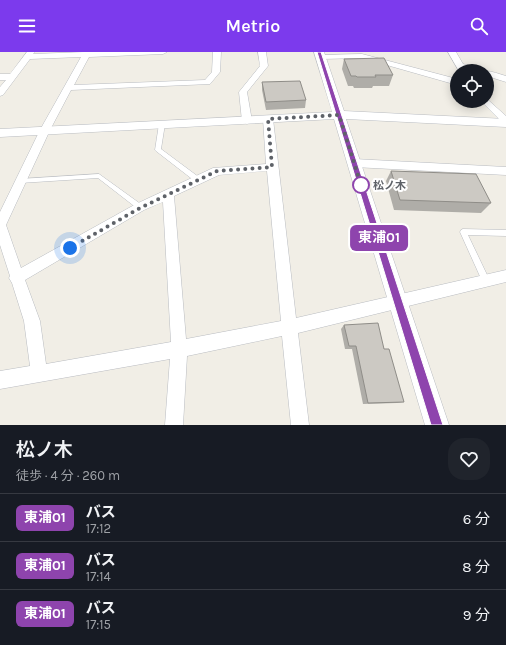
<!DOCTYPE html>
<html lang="ja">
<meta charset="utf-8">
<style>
:root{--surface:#171b24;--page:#20242c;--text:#f1f3f6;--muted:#9ea1a6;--line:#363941;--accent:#7c3aed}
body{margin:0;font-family:Karla,"Noto Sans JP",sans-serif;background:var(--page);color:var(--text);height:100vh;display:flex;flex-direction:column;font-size:15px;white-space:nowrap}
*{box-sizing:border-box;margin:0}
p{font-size:13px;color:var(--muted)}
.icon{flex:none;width:22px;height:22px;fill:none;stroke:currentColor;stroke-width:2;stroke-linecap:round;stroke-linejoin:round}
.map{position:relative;height:373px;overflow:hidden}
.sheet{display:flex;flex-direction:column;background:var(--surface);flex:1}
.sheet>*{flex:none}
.badge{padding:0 8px;border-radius:6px;font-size:14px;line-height:26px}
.buttons{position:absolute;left:450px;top:12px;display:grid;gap:8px}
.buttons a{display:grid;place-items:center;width:44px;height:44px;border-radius:50%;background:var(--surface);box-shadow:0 2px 10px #0003;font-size:20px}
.you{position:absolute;width:20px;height:20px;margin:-10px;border:3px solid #fff;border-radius:50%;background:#1a73e8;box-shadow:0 0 0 6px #1a73e833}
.map>.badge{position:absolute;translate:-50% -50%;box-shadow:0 0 0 2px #fff}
.round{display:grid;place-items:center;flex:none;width:42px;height:42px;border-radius:16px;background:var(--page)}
.overview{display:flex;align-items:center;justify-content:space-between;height:68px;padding:0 16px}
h1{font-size:19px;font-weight:600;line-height:30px}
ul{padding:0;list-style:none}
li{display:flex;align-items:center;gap:12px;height:48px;padding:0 16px;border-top:1px solid var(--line)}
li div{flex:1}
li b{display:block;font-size:15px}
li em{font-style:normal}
li .badge{min-width:44px;font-weight:700;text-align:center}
header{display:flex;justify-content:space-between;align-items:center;height:52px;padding:0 16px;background:var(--accent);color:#fff;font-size:18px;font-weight:600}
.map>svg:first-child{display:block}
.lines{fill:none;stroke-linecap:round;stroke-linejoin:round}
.service-casing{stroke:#b9bcc1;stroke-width:1}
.minor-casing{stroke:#b9bcc1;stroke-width:1}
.tertiary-casing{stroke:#b9bcc1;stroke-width:1}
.service{fill:#fff;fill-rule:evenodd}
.minor{fill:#fff;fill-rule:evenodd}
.tertiary{fill:#fff;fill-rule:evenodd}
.wall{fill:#afada8}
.building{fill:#ccc9c3;stroke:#8f8d88}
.line{fill:#8e44ad;stroke:#fff}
.walk{stroke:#5e6268;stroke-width:4;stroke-dasharray:0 7.2}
.stop-dot{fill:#fff;stroke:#8e44ad;stroke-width:2}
.labels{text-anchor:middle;stroke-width:4;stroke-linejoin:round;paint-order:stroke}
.stop-label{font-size:11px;font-weight:bold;fill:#5e6268;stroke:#fff;text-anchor:start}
</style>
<header><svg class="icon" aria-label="menu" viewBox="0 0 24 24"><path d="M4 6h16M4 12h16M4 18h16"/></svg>Metrio<svg class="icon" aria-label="search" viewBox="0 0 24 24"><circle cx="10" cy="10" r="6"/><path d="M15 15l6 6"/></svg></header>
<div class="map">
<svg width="506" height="373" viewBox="0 0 506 373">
<rect width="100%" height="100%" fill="#f1eee6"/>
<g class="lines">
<g class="service-casing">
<g id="service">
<path d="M162,70L165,72L161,97L200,126L201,128L200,130H196L156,99L155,98L159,72Z"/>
<path d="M99,122L142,153L143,155L142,157H138L98,126L20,131L17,129L20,127Z"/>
<path d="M463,177L506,178V184L468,183L490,229L489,231L486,233L483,231L460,180L461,178Z"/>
</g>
</g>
<g class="minor-casing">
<g id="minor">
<path d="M27,0H35L33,2L84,0H167L163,2L89,5L74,33L205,28L212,20L213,0H221L220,20L210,32L71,38L50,78L6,173L21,216L136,152L213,116L266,112L263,67L268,64L273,67L296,266L506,218V230L298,281L309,373H291L282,284L187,304L183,373H165L170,307L0,337V319L30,314L24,269L12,231L9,226L10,224L0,193V160L40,78L81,5L30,7L3,43L0,44V35L6,28H0V22H10ZM267,119L281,269L186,287L174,144L219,123ZM163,150L171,290L46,312L40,269L25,228L144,158Z"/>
<path d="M258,0H266L268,14L247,40L252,69L247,72L242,69L239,40L260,14Z"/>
<path d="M448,0H456L463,12L482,17L483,19L466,18L467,19H459Z"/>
<path d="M362,2L457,27V33L362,6L321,7L317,5L321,3Z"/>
<path d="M485,19C492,19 499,22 506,24V30L487,24V19Z"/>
<path d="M487,47L506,64V72L503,71L481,49H487Z"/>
<path d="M354,107L506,115V123L354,115L350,114L349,111L350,108Z"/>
</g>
</g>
<g class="tertiary-casing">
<path id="tertiary" d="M314,0H324L344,59L506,67V75L346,67L449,373H425L334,67L0,85V77L332,60Z"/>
</g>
<use href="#service" class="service"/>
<use href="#minor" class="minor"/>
<use href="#tertiary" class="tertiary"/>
</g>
<g class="wall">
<path d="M344,7L393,23L389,34H373L372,36H354L353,34H348L342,17Z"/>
<path d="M262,30L306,48L305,56L266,58L262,38Z"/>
<path d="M391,119L491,151L481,161L394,158L386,129Z"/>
<path d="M344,273L384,297L404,350L397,351L363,352L352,297H345L341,277Z"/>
</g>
<g class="building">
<path d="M384,6L393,23H375L376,25H357L356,24H351L344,7Z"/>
<path d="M300,29L306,48L266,50L262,30Z"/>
<path d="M391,119L476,122L491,151L400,148Z"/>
<path d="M378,271L384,297H389L404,350L368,351L356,294H349L344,273Z"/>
</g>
<path class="line" d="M317,0H321L443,373H431Z"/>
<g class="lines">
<path class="walk" d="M70,196L140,156L217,119L272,115L268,67L339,63L361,133"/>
</g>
<circle class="stop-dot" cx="361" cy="133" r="8"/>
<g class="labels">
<g class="stop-label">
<text x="373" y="137">松ノ木</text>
</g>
</g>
</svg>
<div class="buttons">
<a><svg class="icon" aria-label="locate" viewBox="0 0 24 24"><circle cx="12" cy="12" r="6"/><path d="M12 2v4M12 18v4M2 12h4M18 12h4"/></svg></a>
</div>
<div class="you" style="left:70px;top:196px"></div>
<b class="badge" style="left:379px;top:186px;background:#8e44ad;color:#fff">東浦01</b>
</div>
<section class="sheet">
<div class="overview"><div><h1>松ノ木</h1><p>徒歩 · 4 分 · 260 m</p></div><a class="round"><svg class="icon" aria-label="heart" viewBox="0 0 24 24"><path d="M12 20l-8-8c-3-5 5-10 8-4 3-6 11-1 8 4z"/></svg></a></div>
<ul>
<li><span class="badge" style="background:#8e44ad;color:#fff">東浦01</span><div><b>バス</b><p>17:12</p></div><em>6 分</em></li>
<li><span class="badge" style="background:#8e44ad;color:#fff">東浦01</span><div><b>バス</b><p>17:14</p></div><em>8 分</em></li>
<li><span class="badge" style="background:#8e44ad;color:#fff">東浦01</span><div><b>バス</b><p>17:15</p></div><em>9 分</em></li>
</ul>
</section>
